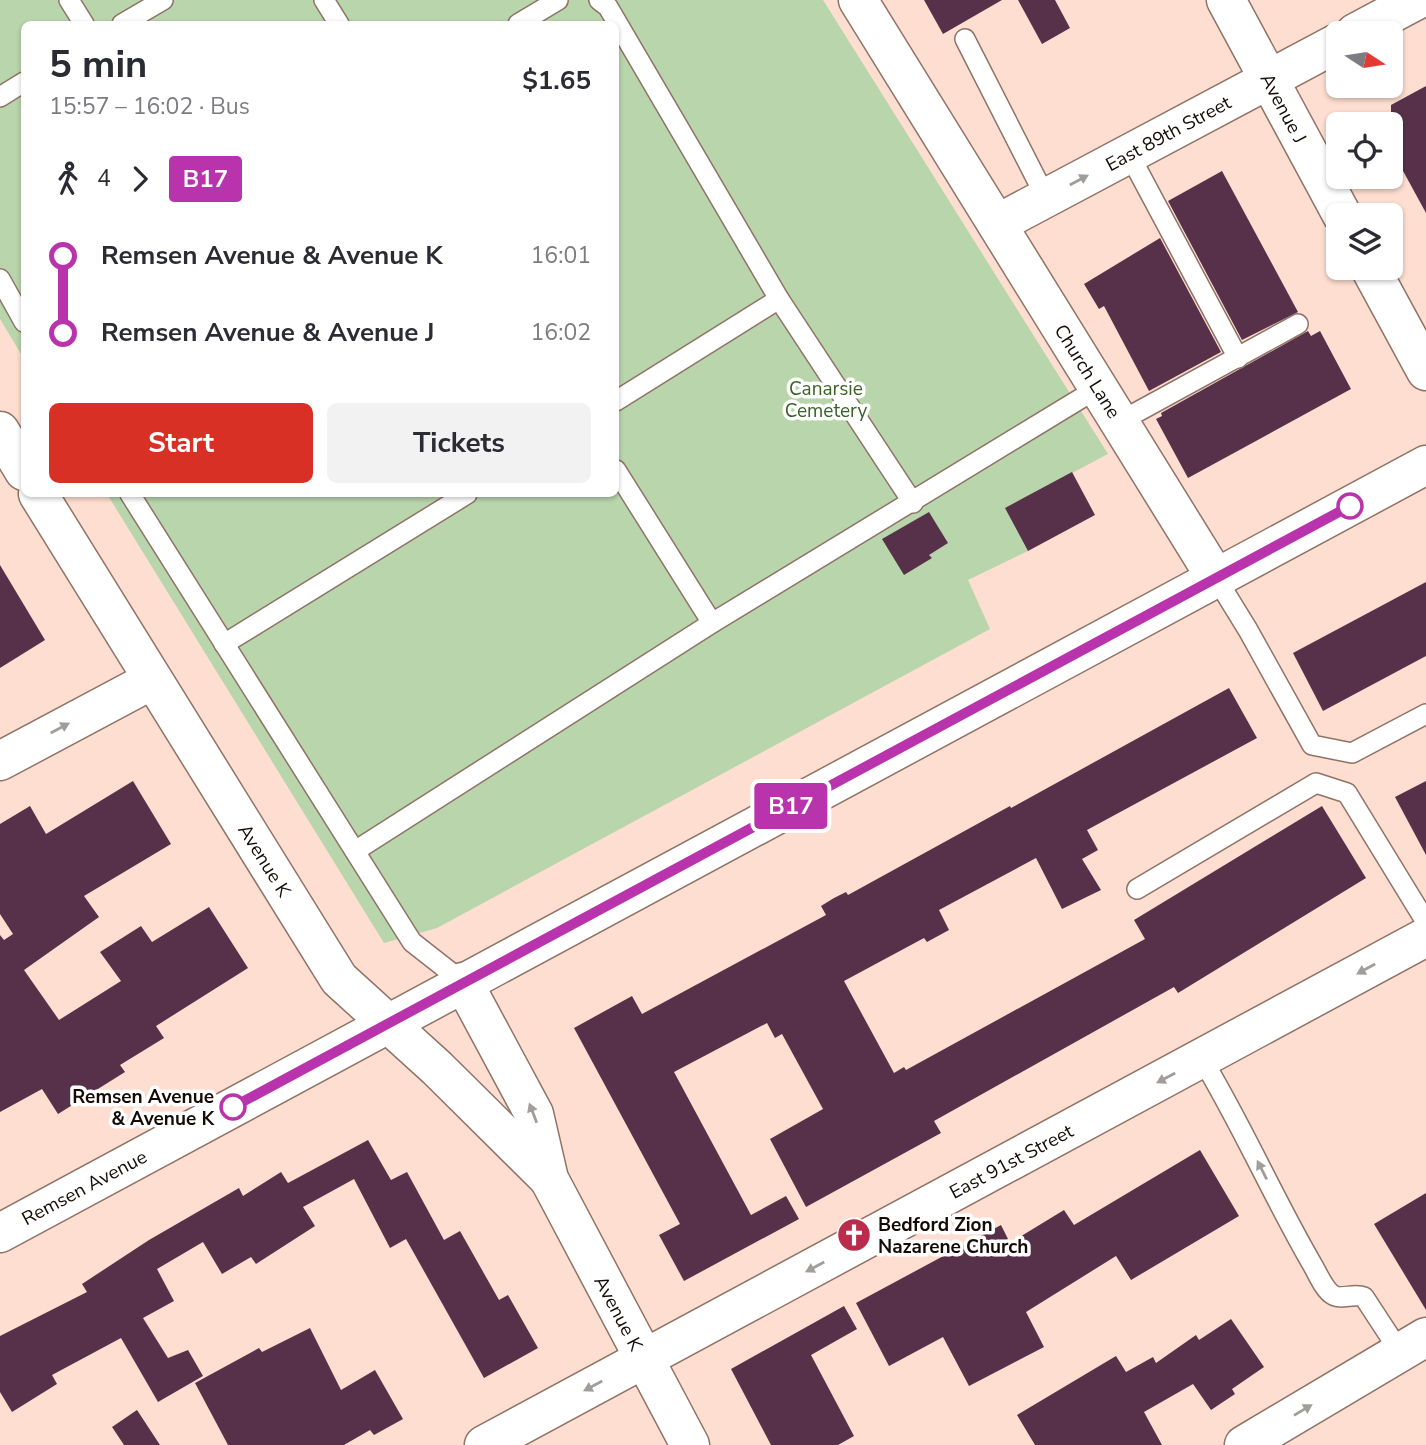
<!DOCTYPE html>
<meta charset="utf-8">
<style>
:root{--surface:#fff;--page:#f2f2f3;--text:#2b2b33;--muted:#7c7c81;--accent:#d93025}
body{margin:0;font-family:"Nunito Sans",sans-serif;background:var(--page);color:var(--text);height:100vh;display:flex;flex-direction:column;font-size:26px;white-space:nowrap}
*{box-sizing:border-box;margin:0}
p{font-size:23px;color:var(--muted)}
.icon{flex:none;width:38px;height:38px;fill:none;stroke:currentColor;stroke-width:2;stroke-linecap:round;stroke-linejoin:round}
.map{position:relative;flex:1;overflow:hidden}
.drawer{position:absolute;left:21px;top:21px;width:598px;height:476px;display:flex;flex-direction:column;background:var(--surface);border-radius:10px;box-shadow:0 2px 5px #0004}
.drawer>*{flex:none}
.badge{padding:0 14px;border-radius:5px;font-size:24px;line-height:46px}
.needle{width:46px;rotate:102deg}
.buttons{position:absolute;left:1326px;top:21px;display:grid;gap:14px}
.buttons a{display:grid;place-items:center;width:77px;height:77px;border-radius:10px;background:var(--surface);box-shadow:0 2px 5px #0004;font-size:35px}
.map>.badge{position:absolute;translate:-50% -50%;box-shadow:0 0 0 4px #fff}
.legs{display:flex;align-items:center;gap:10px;height:77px;padding:0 28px;font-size:23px}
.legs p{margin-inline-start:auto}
.head{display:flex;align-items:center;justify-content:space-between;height:119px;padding:0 28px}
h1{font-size:38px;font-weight:700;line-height:52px}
.action{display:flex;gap:14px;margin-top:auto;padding:14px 28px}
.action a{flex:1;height:80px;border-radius:10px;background:var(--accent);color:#fff;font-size:28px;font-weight:700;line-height:80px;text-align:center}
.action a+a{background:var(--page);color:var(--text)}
ul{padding:0 28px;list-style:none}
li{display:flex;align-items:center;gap:24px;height:77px;font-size:26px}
li i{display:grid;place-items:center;width:10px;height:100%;margin:0 9px;background:currentColor}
li i::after{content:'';width:18px;height:18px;margin:-9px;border:5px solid;border-radius:50%;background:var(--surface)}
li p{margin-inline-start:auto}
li:first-child i{background:linear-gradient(#0000 50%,currentColor 0)}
li:last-child i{background:linear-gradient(currentColor 50%,#0000 0)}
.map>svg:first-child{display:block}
.green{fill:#b8d5ac}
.building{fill:#57314a}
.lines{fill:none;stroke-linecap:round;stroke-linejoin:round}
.service-casing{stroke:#8f7367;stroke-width:22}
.minor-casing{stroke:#8f7367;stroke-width:41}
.service{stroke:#fff;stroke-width:19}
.minor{stroke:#fff;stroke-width:38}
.oneway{fill:#a19d9b}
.line-1-casing{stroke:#fff;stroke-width:16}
.line-1{stroke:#b933ad;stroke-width:10}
.stop-1-dot{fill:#fff;stroke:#b933ad;stroke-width:3.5}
.labels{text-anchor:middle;stroke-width:7;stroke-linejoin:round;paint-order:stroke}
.street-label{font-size:19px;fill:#140a06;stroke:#fff}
.park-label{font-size:19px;fill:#3b6128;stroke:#fff}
.stop-label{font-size:19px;font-weight:bold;fill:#140a06;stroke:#fff;text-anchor:end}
.poi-label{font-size:19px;font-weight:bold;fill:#140a06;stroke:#fff;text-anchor:start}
</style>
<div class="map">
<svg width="1426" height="1445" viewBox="0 0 1426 1445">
<rect width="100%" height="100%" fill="#feded0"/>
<path class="green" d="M0,0H823L1108,454L1006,508L1028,551L968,580L990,629L437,928L384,943L107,494H616V24H24V359L0,319Z"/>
<g class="building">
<path d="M924,0H1002L943,34Z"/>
<path d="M1018,0H1055L1070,28L1042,44Z"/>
<path d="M1426,86V213L1391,149V105Z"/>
<path d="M1222,171L1298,312L1242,340L1168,201Z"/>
<path d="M1160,238L1221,352L1149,391L1104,306L1099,309L1084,284Z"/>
<path d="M1308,331L1311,336L1320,331L1351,389L1188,478L1156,419L1162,416L1161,413Z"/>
<path d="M1072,472L1095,515L1028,551L1005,508Z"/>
<path d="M929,512L948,543L929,555L932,558L904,575L882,539Z"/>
<path d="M0,565L45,640L0,668Z"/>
<path d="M1426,582V656L1323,711L1293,653Z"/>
<path d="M1229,688L1257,738L1087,830L1098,850L1082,859L1101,890L1062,909L1036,858L939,910L949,930L927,942L924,938L844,981L894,1073L904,1067L906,1070L1145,939L1134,920L1322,806L1366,878L1178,993L1174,987L934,1121L941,1133L806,1207L770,1139L823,1109L782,1034L775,1038L767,1023L674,1072L751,1215L786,1196L799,1219L684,1281L659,1235L680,1224L574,1028L632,996L642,1014L826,915L821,906L834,898L846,892L848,895L1010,806L1011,808Z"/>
<path d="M133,781L171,844L84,896L99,917L24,970L59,1020L121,981L100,952L141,926L152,942L209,907L248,968L156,1026L164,1038L120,1065L125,1072L58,1114L42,1089L0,1112V935L4,940L13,934L0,914V824L30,806L46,834Z"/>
<path d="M1426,781V855L1395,797Z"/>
<path d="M368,1140L391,1180L407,1172L444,1240L460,1231L499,1300L508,1295L538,1348L484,1378L406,1239L390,1248L354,1179L303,1207L315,1226L256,1264L251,1257L222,1274L203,1242L157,1269L174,1301L143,1318L168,1358L188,1350L203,1376L158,1402L121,1338L52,1375L57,1384L12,1412L0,1392V1336L87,1292L82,1284L149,1240L239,1188L243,1196L281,1172L288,1183Z"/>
<path d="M1200,1150L1239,1216L1131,1280L1116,1256L1026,1312L1044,1347L969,1386L943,1337L889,1366L856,1303L1001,1225L1010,1243L1064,1210L1074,1225Z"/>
<path d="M1426,1193V1310L1374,1224Z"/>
<path d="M844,1306L857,1329L811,1355L854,1436L838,1445H771L731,1369Z"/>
<path d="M1231,1319L1264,1367L1232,1389L1235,1394L1211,1410L1193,1384L1144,1412L1162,1445H1035L1017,1415L1116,1356L1126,1372L1153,1357L1156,1363L1196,1335L1199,1340Z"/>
<path d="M310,1328L341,1390L375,1370L403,1419L374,1435L370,1430L344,1445H228L195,1383L259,1348L262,1352Z"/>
<path d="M137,1410L160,1445H124L112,1427Z"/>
</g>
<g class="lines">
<g class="service-casing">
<g id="service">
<path d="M69,0L84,24"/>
<path d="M324,0L339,24"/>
<path d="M599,0L608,7L779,299L913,503"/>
<path d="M122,24L163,0"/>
<path d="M518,24L558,0"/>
<path d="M965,39L1046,198"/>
<path d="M0,97L24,82"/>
<path d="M1129,154L1238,358"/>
<path d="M0,279L24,322"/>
<path d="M616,401L779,299"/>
<path d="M1119,422L1298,324"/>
<path d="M616,470L712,623"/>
<path d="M130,494L412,942L463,982"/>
<path d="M1216,578L1248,630L1312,745L1352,753L1426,714"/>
<path d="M224,644L467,494"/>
<path d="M355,851L712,623L1098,388"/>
<path d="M1137,889L1316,783L1347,793L1426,922"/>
<path d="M1202,1059C1242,1125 1273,1197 1312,1264C1317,1272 1324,1290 1333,1295C1341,1300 1354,1293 1364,1297L1400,1352"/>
</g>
</g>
<g class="minor-casing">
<g id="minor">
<path d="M858,0L1216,578"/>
<path d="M1226,0L1342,215"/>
<path d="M1355,33L1417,0"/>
<path d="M997,224L1339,42"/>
<path d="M1370,268L1426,371"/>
<path d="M0,431L24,471"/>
<path d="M38,494L339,979L437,1068L549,1179"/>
<path d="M0,761L152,680"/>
<path d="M463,982L534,1114L549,1179L690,1445"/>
<path d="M0,1233L1426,465"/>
<path d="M484,1445L1426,937"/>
<path d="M1244,1445L1426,1337"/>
</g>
</g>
<use href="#service" class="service"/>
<use href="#minor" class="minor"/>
</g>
<defs><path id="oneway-solid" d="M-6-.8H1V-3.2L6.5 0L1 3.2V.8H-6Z" transform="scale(1.75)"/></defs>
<g class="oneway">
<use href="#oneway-solid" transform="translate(1079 180) rotate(-28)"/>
<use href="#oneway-solid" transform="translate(60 728) rotate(-28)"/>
<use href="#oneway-solid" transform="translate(1366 969) rotate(151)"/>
<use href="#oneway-solid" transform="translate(1166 1078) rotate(152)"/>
<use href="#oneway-solid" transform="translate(533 1113) rotate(-111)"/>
<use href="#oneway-solid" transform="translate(1262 1170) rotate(-117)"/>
<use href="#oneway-solid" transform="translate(815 1267) rotate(152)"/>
<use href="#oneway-solid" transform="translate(593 1386) rotate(152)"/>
<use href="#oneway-solid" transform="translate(1303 1410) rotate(-31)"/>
</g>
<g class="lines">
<g class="line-1-casing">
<path id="line-1" d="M233,1107L1350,506"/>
</g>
<use href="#line-1" class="line-1"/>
</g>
<defs>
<g id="church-disc" transform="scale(1.75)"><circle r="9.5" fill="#bb2b4b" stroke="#fff"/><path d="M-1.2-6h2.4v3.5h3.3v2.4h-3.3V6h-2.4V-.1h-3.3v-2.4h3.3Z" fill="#fff"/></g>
</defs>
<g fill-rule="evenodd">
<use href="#church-disc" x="854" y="1235"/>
</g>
<g class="stop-1-dot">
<circle cx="1350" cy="506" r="12"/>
<circle cx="233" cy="1107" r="12"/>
</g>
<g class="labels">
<g class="street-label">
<text transform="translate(1284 108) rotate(62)" y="7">Avenue J</text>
<text transform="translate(1168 133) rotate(-28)" y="7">East 89th Street</text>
<text transform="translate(1088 371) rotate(58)" y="7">Church Lane</text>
<text transform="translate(265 860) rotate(58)" y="7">Avenue K</text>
<text transform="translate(1011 1161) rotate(-28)" y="7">East 91st Street</text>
<text transform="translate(84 1187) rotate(-28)" y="7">Remsen Avenue</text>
<text transform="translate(619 1313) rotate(62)" y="7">Avenue K</text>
</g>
<g class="park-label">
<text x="826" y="395">Canarsie<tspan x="826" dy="22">Cemetery</tspan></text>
</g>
<g class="stop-label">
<text x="214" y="1103">Remsen Avenue<tspan x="214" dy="22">&amp; Avenue K</tspan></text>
</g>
<g class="poi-label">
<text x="878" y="1231">Bedford Zion<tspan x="878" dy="22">Nazarene Church</tspan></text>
</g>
</g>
</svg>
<div class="buttons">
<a><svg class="needle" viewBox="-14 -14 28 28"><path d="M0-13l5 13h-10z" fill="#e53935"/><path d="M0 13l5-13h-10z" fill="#7c7c81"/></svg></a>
<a><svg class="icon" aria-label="locate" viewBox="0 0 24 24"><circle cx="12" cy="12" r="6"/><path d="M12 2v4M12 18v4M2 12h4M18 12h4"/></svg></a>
<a><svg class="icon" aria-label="layers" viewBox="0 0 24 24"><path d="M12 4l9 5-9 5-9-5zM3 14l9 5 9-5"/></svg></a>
</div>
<b class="badge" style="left:791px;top:806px;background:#b933ad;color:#fff">B17</b>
<section class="drawer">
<div class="head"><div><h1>5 min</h1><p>15:57 – 16:02 · Bus</p></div><b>$1.65</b></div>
<div class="legs"><svg class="icon" aria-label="walk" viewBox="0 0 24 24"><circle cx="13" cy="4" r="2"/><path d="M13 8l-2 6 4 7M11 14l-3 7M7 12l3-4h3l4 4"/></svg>4<svg class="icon" aria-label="forward" viewBox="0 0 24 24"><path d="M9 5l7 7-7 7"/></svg><b class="badge" style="background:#b933ad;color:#fff">B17</b></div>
<ul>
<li><i style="color:#b933ad"></i><b>Remsen Avenue &amp; Avenue K</b><p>16:01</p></li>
<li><i style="color:#b933ad"></i><b>Remsen Avenue &amp; Avenue J</b><p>16:02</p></li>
</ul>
<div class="action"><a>Start</a><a>Tickets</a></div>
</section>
</div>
